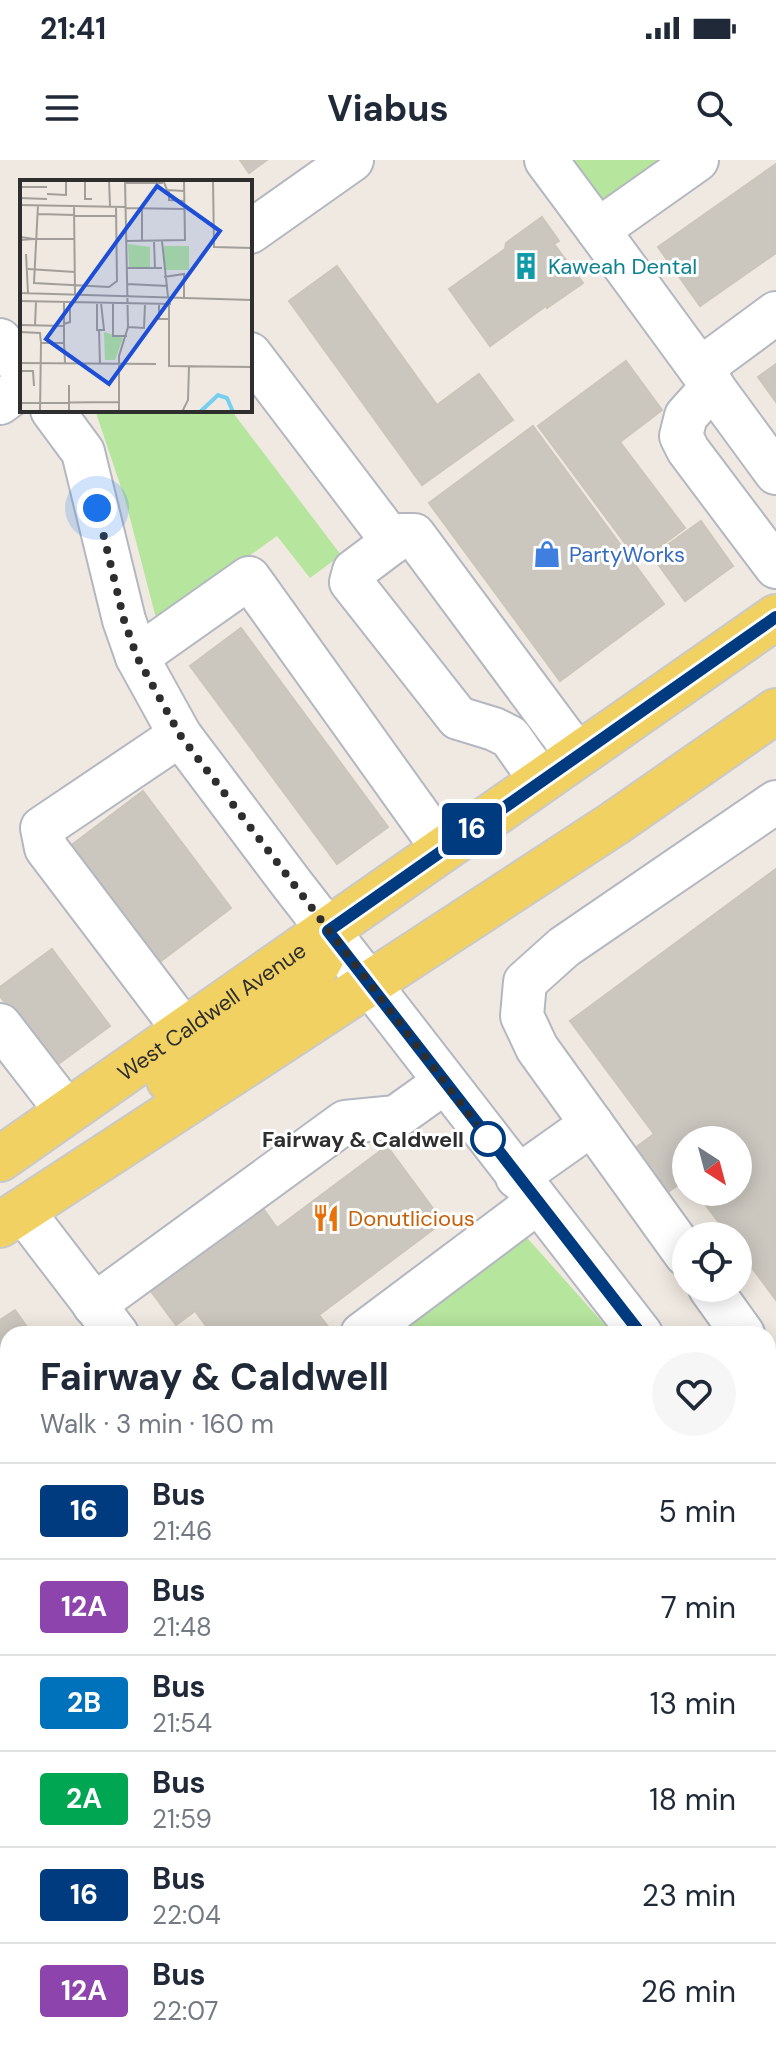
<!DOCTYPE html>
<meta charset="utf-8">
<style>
:root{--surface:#fff;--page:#f6f6f7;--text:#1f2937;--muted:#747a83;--line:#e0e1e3}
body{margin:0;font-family:"DM Sans",sans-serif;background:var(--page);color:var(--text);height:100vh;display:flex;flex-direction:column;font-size:30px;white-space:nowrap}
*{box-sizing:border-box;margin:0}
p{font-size:26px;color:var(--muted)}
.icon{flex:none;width:44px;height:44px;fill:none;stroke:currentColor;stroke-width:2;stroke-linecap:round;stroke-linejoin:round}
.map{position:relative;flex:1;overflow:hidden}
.panel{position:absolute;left:0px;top:1166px;width:776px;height:730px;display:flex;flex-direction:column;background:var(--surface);border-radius:24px 24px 0 0;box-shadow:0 4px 20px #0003}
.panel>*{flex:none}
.badge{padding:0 16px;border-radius:6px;font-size:28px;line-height:52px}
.needle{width:52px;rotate:144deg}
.buttons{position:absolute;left:672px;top:966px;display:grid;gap:16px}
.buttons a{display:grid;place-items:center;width:80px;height:80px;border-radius:50%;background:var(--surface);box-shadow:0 4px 20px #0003;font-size:40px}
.you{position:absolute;width:40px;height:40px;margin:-20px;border:6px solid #fff;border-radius:50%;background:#1a73e8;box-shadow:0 0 0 12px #1a73e833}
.map>.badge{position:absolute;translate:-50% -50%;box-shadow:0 0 0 4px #fff}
.round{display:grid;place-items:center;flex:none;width:84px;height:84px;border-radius:42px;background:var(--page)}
.head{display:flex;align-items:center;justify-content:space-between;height:136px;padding:0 40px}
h1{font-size:38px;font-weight:700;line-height:60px}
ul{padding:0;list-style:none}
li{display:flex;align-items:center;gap:24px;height:96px;padding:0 40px;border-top:2px solid var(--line)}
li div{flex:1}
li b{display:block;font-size:30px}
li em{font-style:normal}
li .badge{min-width:88px;font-weight:700;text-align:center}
.status{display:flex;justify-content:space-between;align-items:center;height:56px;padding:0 40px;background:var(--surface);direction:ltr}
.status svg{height:22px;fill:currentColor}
header{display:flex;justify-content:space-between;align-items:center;height:104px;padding:0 40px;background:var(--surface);font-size:36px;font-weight:700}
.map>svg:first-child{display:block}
.green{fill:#b6e59e}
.building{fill:#cbc7bf;stroke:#cbc5ba;stroke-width:2}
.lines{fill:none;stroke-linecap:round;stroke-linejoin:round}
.minor-casing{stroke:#b4b7c1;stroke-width:46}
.major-casing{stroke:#c9c9c9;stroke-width:48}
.minor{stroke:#fff;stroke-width:42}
.major{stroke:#f2d163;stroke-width:44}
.line-casing{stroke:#fff;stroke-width:18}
.line{stroke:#003b80;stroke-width:12}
.walk{stroke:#2e2e2e;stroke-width:8;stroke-dasharray:0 14.4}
.stop-dot{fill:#fff;stroke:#003b80;stroke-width:4}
.labels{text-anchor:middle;stroke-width:6;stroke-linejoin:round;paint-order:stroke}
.culture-label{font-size:22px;fill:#0d838f;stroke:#fff;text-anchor:start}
.shop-label{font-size:22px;fill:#366cbe;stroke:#fff;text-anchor:start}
.street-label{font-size:22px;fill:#2e2e2e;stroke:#fff}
.stop-label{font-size:22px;font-weight:bold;fill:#2e2e2e;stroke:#fff;text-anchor:end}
.food-label{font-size:22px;fill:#c56008;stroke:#fff;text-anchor:start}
.inset-river{fill:none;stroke:#75cff0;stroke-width:4}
.inset-road{fill:none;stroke:#a29e99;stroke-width:2}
.view{fill:#1d4ed8;fill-opacity:0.15;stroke:#1d4ed8;stroke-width:4}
.inset-edge{fill:none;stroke:#2e2e2e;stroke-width:4}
</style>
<div class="status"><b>21:41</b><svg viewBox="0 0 49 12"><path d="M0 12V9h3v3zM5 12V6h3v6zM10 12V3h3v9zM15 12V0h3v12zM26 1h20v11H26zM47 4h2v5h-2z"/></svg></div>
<header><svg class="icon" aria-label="menu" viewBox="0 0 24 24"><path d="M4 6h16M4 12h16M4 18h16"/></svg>Viabus<svg class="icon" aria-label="search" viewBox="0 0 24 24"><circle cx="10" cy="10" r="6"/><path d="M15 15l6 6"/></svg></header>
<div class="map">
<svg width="776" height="1895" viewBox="0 0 776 1895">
<rect width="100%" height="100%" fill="#efe9e1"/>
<g class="green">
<path d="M572,0H659L602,41Z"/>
<path d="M95,250H231L341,395L310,418L277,376L157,462L125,339Z"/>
<path d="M521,1071L613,1174H381Z"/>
</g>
<g class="building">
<path d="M240,0H267L249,13Z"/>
<path d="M776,4V93L700,146L658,87Z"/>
<path d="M542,57L559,81L554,84L583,123L547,148L546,146L490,186L449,129L505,89L506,83Z"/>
<path d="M337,106L437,245L479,214L513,260L422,325L289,141Z"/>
<path d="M626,201L662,250L620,282L685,368L639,402L538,266Z"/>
<path d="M776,204V242L758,217Z"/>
<path d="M533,266L664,444L560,521L429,343Z"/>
<path d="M701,361L733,406L685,441L652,396Z"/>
<path d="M241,468L388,667L337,704L190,506Z"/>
<path d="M143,631L231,748L157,804L69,687Z"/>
<path d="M776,709V1140L738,1089V1076H729L696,1032H738V980H686V1019L657,1040L624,996L654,974L570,861Z"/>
<path d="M52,789L110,866L54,907L0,836V827Z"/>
<path d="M387,986L443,1062L319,1155L334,1174H212L195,1151L176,1165L150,1130L262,1047L277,1068Z"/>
<path d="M15,1150L32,1174H8V1286L0,1276V1160Z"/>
<path d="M0,1567L8,1570V1619L0,1615Z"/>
<path d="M776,1683V1795L768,1783V1688Z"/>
<path d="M768,1804L776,1815V1857L768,1863Z"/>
<path d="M197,1888H273L278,1895H203Z"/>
</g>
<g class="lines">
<g class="minor-casing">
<g id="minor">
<path d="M546,0L598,70L697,0"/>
<path d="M598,70L776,313"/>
<path d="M250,72L352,0"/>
<path d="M0,180L22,209"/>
<path d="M250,194L393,382"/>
<path d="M700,209L776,153"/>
<path d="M713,226L686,256L681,276L688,290L776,407"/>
<path d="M0,243L22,227"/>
<path d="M52,250L83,292L124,460L137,497L180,575L292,724L641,1174"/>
<path d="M137,497L249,418L443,689"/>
<path d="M180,575L42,668L46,688L184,870"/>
<path d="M541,621L510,577L494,569L458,558L351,422L354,411L402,375H414L578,596"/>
<path d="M0,865L67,952"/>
<path d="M517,1017L592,964"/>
<path d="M22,1050L117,1174"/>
<path d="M686,1095L537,888L522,856L525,822L564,787L776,642"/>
<path d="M710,1128L743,1174"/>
<path d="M94,1145L345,962L396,957L445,922"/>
<path d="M362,1174L538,1042"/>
<path d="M768,1210L776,1221"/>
<path d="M0,1292L8,1303"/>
<path d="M768,1346L776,1357"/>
<path d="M768,1618L776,1612"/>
<path d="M0,1793L8,1803"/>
<path d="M71,1888L76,1895"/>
<path d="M433,1888L438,1895"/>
<path d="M620,1888L625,1895"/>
<path d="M522,1895L532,1888"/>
</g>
</g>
<g class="major-casing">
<g id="major">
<path d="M169,920L302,825C313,813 324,798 327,781"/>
<path id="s1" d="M0,999L776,457"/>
<path d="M0,1065L615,663L776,551"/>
</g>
</g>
<use href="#minor" class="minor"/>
<use href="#major" class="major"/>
</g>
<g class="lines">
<g class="line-casing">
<path id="line" d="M641,1174L328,771L776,457"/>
</g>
<use href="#line" class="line"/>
<path class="walk" d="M97,348L124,460L137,497L180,575L488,979"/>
</g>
<defs>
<g id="building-bare" transform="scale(2.16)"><path d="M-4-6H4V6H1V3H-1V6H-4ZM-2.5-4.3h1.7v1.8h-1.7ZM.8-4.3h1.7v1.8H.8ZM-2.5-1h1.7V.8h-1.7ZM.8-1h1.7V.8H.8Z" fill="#0f9aa8" stroke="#fff" stroke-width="2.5" paint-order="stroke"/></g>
<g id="shop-bare" transform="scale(2.16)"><path d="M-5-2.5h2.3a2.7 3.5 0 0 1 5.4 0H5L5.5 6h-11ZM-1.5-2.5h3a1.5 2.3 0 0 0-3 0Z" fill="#3f7fe0" stroke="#fff" stroke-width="2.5" paint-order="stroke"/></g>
<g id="restaurant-bare" transform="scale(2.16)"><path d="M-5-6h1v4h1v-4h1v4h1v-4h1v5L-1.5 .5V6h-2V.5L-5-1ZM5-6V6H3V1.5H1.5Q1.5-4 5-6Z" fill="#e8710a" stroke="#fff" stroke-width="2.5" paint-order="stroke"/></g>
</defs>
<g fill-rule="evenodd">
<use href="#building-bare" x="526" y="106"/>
<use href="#shop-bare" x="547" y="394"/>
<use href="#restaurant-bare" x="326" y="1058"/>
</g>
<circle class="stop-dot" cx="488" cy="979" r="16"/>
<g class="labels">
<g class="culture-label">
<text x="548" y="114">Kaweah Dental</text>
</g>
<g class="shop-label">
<text x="569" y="402">PartyWorks</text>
</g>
<g class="street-label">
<text dy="8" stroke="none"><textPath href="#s1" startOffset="258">West Caldwell Avenue</textPath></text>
</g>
<g class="stop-label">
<text x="464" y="987">Fairway &amp; Caldwell</text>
</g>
<g class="food-label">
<text x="348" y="1066">Donutlicious</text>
</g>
</g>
<g transform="translate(20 20)">
<rect width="232" height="232" fill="#efe9e1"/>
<path d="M108,64L130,67V87H109ZM144,66H169V90H144ZM84,152L103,158L95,180H85Z" fill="#b6e59e"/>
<path class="inset-river" d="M180,232L198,215L207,218L213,232"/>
<path class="inset-road" d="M65,0V19H72M89,0L90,26M193,0L194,67L232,68M0,1H27M144,2L147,10L164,11M105,3H143M0,7H27M149,11V20L164,21M27,14L46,15V0M0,18L27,19M0,25L105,27M18,25L14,103L89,107L97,101L96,27M54,26L55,114M105,28L164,29M122,29V61M18,34L54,35M54,36H96M0,57L14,59L0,60M14,59H55M106,61L165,60L164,0M134,61L135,88M142,61L148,117M6,74L8,113M106,88H142M8,89L55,92M144,97L164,94V118M107,104L148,106M0,113L232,120M0,121L151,124M44,122V163M77,123V150H84L81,123M93,123V156H107M139,124V139H149M149,124V186L232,187M44,144L50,142V123M0,145L44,146M15,146L16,122M108,147L124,148L125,124M79,150L80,184M0,152L20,153L21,163M0,183L136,184M0,191H13L14,206M49,205V232M0,223L99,222M20,232L21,163H44L45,183M99,232V176L108,147L105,0M162,232L168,220L169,186"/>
<path class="view" d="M137,6L200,51L89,204L26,159Z"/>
<rect width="232" height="232" class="inset-edge"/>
</g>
</svg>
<div class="buttons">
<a><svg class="needle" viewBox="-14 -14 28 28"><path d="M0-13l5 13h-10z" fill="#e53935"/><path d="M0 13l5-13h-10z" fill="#747a83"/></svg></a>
<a><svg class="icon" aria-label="locate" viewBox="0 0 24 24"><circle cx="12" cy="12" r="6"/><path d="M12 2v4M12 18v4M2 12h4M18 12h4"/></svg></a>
</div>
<div class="you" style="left:97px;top:348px"></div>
<b class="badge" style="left:472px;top:669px;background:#003b80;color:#fff">16</b>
<section class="panel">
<div class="head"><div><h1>Fairway &amp; Caldwell</h1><p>Walk · 3 min · 160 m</p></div><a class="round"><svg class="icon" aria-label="heart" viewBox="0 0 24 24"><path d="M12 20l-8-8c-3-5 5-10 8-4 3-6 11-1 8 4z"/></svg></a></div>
<ul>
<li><span class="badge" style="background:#003b80;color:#fff">16</span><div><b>Bus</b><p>21:46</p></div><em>5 min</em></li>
<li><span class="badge" style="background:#8e44ad;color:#fff">12A</span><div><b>Bus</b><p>21:48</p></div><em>7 min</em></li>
<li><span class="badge" style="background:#0072bc;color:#fff">2B</span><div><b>Bus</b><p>21:54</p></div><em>13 min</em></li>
<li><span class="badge" style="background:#00a651;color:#fff">2A</span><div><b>Bus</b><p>21:59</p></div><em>18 min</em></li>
<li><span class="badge" style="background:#003b80;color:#fff">16</span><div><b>Bus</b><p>22:04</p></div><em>23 min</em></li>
<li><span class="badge" style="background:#8e44ad;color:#fff">12A</span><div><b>Bus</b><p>22:07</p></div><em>26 min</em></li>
</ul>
</section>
</div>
